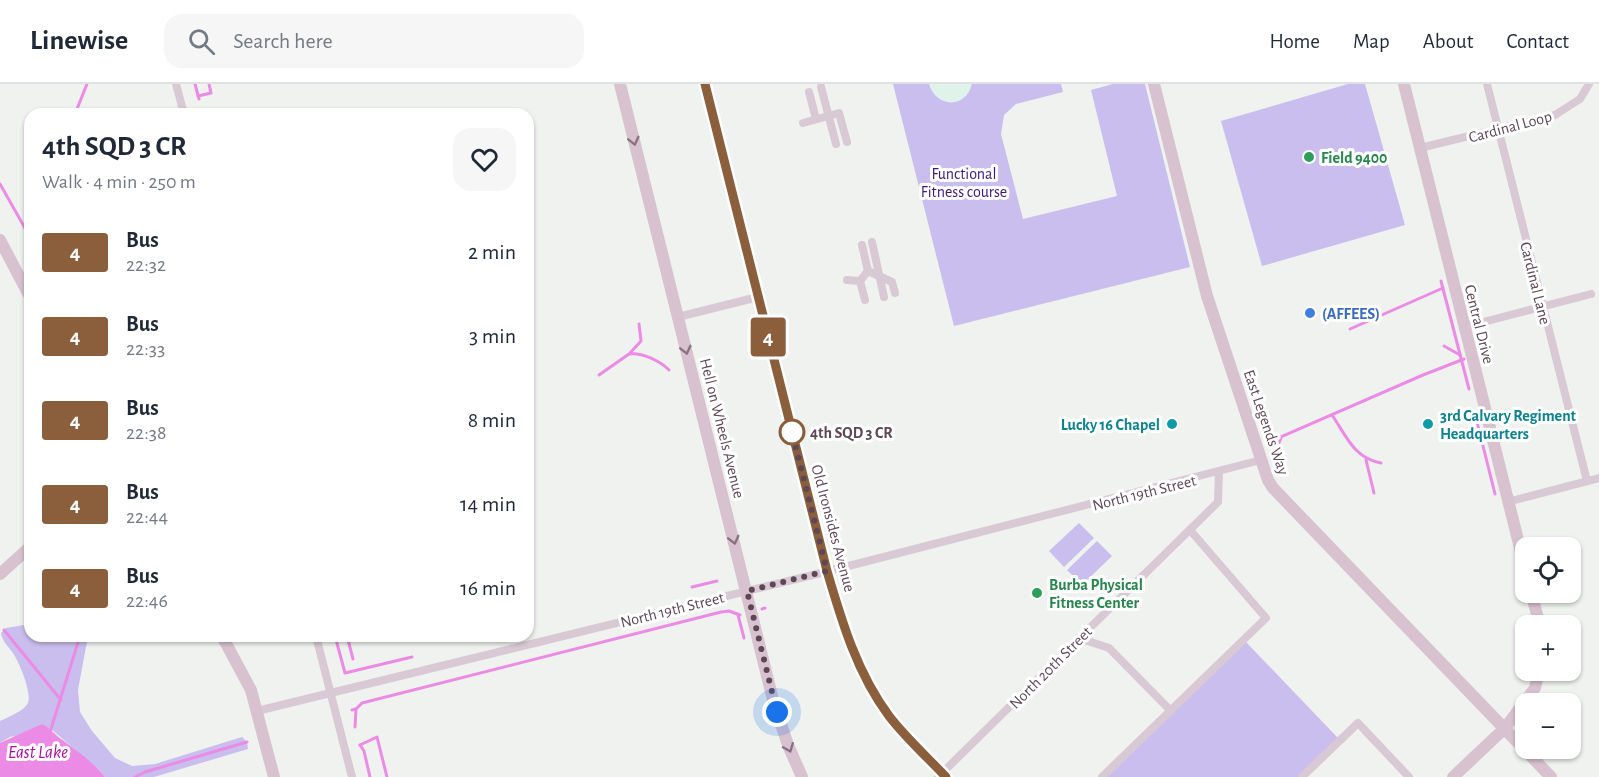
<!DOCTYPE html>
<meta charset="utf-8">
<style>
:root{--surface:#fff;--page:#f6f6f7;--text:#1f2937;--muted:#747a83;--line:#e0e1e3}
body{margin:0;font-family:"Alegreya Sans",sans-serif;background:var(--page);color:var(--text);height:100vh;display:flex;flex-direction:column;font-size:22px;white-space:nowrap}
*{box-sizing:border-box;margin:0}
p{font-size:20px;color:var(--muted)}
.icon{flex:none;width:33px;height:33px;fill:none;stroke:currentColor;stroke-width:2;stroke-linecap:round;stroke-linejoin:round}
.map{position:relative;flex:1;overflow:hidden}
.panel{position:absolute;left:24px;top:24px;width:510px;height:534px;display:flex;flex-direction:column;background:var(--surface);border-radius:18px;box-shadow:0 2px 4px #0004}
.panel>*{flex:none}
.badge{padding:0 12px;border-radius:4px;font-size:21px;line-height:39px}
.tools{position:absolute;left:1515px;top:453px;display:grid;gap:12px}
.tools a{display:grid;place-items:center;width:66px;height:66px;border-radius:12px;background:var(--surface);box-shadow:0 2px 4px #0004;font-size:30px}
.you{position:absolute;width:30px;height:30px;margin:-15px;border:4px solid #fff;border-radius:50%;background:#1a73e8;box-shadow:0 0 0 9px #1a73e833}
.map>.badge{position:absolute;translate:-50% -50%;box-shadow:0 0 0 3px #fff}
.round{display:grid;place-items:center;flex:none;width:63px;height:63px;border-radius:18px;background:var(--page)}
.overview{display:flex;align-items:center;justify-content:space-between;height:102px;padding:0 18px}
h1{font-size:28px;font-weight:700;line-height:45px}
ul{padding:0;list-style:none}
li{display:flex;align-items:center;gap:18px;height:84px;padding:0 18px}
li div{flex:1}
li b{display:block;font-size:22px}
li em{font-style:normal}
li .badge{min-width:66px;font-weight:700;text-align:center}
header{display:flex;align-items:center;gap:36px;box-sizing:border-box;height:84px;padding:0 30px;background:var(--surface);border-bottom:2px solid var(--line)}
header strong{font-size:28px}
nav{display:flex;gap:33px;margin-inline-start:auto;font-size:21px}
.search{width:420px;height:54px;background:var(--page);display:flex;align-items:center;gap:15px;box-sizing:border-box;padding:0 21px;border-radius:18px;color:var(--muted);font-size:22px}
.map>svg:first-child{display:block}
.green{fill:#cabeef}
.sand{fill:#e0f3ea}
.water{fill:#ec8be5}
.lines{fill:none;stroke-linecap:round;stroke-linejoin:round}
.stream{stroke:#ec8be5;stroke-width:3}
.street{stroke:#d9c9d4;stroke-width:8}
.secondary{stroke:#d8c2cf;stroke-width:12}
.oneway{stroke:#887280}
.line-casing{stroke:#fff;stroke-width:14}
.line{stroke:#8b5e3c;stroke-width:9}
.walk{stroke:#5d4755;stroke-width:6;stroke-dasharray:0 10.8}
.leisure-dot{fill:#2e9e5b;stroke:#fff;stroke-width:2}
.shop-dot{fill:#3f7fe0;stroke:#fff;stroke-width:2}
.culture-dot{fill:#0f9aa8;stroke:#fff;stroke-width:2}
.stop-dot{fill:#fff;stroke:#8b5e3c;stroke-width:3}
.labels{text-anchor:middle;stroke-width:6;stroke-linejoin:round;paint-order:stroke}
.street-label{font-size:16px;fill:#5d4755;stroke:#fff}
.leisure-label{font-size:16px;font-weight:bold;fill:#27864d;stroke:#fff;text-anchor:start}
.park-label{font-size:16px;fill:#3d177f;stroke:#fff}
.shop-label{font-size:16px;font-weight:bold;fill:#366cbe;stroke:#fff;text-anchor:start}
.culture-label{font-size:16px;font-weight:bold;fill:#0d838f;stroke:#fff;text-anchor:start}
.stop-label{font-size:16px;font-weight:bold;fill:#5d4755;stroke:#fff;text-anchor:start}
.water-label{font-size:18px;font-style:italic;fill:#ab0c9e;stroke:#fff}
</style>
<header>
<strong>Linewise</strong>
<div class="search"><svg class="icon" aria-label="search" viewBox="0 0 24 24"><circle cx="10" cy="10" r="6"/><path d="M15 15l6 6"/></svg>Search here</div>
<nav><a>Home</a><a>Map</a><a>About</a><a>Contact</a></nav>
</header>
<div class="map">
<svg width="1599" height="693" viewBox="0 0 1599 693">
<rect width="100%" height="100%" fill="#eff2ef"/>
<g class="green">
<path d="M893,0H1061L1063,8L1016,20L1004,31L1001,50L1023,135L1117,112L1091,6L1113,0H1145L1190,183L954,242Z"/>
<path d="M1348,0H1365L1405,141L1262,182L1221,37Z"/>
<path d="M1079,439L1094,454L1064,483L1049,467Z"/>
<path d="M1097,457L1112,472L1082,501L1067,486Z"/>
<path d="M30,540V552H88L78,606L80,628L92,647L115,674L132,682L155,680L242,653L247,658L248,665L154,693H105L100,687L51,645L10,653L0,659V637C8,633 24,627 28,619C32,608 19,578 13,569C8,562 2,557 1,549L6,544Z"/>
<path d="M1246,558L1338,654L1298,693H1107Z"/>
</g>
<path class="sand" d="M929,0H972C966,25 936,24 929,0Z"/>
<path class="water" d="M42,640C50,644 54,650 61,655C76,666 93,678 105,693H0V659Z"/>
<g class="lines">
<g class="stream">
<path d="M195,0L199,15"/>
<path d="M198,12L211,9L209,0"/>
<path d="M75,30L87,0"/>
<path d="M0,100L30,153"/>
<path d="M1441,197L1469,305"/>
<path d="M1350,245L1443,204"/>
<path d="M1444,262L1460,271"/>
<path d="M630,269L641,257L639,240"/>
<path d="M599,291L629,270C642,268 660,277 669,286"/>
<path d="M1332,331C1347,353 1354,374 1381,379"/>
<path d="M1476,334L1495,410"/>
<path d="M1267,359L1423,291L1464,275"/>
<path d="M1272,376L1281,354"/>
<path d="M1366,376L1374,409"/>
<path d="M692,503L717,497"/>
<path d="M762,525L765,524"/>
<path d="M738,531L744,554"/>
<path d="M4,546L61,616"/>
<path d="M335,552L345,589L412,573"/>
<path d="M347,552L353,575"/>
<path d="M356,625L362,619L721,528L729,527L740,531"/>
<path d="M352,626L356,625L355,643"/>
<path d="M50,648L80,552"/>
<path d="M360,661L377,653L387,693"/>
<path d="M360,661L364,667L370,693"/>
<path d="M135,693L145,688L247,658"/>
</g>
<g class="street">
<path d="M176,0L184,30"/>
<path d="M1487,0L1587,397"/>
<path d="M821,3L836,60"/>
<path d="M809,8L816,35"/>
<path d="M803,39L839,29L847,58"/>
<path d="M1420,64L1555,31L1580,15L1589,0"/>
<path d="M872,158L884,213"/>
<path d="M862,161L868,187"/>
<path d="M847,196L860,197L868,187L892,198L895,209"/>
<path d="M860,197L865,216"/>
<path d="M678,233L758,213"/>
<path d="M1464,243L1591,210"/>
<path d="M1507,418L1599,394"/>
<path d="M316,552L352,693"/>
<path d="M1079,554L1109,564L1171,627"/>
<path d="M257,627L829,487L1261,376"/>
<path d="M938,693L1218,418L1219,387"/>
<path d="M1102,693L1266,534L1190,446"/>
<path d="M1302,693L1358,639L1409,693"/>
</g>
<g class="secondary">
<path d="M620,0L773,616L788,661L802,693"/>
<path d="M705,0L827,487C842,538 857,589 889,632C906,654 927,673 946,693"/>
<path d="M1154,0L1207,212L1268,396L1273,404L1551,693"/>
<path d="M1404,0L1526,488"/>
<path d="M0,156L30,213"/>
<path d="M0,490L30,463"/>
<path d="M1531,508L1540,542"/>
<path d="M222,552L251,606L274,693"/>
<path d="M1453,693L1505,644L1535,604L1539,586"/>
</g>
</g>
<defs><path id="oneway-chevron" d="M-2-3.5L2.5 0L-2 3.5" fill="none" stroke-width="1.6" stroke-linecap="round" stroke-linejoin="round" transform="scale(1.5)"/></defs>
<g class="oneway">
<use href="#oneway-chevron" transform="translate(634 57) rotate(76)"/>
<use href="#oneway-chevron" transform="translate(686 266) rotate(76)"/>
<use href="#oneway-chevron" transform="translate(734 456) rotate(76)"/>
<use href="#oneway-chevron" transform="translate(789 664) rotate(68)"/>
</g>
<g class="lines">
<g class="line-casing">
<path id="line" d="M705,0L827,487C842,538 857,589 889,632C906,654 927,673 946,693"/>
</g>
<use href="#line" class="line"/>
<path class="walk" d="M777,628L747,507L827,487L792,348"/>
</g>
<g class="leisure-dot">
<circle cx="1309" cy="73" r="6"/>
<circle cx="1037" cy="509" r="6"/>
</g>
<circle class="shop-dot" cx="1310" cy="229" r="6"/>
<g class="culture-dot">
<circle cx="1172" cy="340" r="6"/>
<circle cx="1428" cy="340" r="6"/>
</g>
<circle class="stop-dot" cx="792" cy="348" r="12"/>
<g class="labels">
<g class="street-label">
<text transform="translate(1510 42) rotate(-15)" y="6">Cardinal Loop</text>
<text transform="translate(1536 199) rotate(76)" y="6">Cardinal Lane</text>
<text transform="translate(1480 240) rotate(76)" y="6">Central Drive</text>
<text transform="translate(1267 338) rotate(71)" y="6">East Legends Way</text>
<text transform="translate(723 344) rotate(76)" y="6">Hell on Wheels Avenue</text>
<text transform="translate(1144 408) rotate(-14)" y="6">North 19th Street</text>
<text transform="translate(834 444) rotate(75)" y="6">Old Ironsides Avenue</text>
<text transform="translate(672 525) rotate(-14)" y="6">North 19th Street</text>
<text transform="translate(1050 583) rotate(-45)" y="6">North 20th Street</text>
</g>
<g class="leisure-label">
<text x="1321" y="79">Field 9400</text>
<text x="1049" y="506">Burba Physical<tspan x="1049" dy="18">Fitness Center</tspan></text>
</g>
<g class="park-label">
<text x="964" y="95">Functional<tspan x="964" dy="18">Fitness course</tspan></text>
</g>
<g class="shop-label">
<text x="1322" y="235">(AFFEES)</text>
</g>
<g class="culture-label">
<text x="1440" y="337">3rd Calvary Regiment<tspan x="1440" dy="18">Headquarters</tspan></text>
<text x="1160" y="346" text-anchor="end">Lucky 16 Chapel</text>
</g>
<g class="stop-label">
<text x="810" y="354">4th SQD 3 CR</text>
</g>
<g class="water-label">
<text x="38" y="674">East Lake</text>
</g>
</g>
</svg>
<div class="tools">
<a><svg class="icon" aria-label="locate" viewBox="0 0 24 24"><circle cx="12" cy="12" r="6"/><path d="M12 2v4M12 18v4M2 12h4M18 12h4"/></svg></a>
<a>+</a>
<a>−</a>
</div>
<div class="you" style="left:777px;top:628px"></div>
<b class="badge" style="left:768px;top:253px;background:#8b5e3c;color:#fff">4</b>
<section class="panel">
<div class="overview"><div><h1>4th SQD 3 CR</h1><p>Walk · 4 min · 250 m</p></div><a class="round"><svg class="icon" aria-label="heart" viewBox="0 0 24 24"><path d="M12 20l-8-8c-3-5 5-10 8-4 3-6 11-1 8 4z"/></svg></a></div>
<ul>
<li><span class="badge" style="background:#8b5e3c;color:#fff">4</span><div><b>Bus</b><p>22:32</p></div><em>2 min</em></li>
<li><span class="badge" style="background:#8b5e3c;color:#fff">4</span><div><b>Bus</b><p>22:33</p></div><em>3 min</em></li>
<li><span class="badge" style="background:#8b5e3c;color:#fff">4</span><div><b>Bus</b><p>22:38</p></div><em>8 min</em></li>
<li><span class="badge" style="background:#8b5e3c;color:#fff">4</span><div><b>Bus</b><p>22:44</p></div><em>14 min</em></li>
<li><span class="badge" style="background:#8b5e3c;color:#fff">4</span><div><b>Bus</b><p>22:46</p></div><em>16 min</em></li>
</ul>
</section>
</div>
